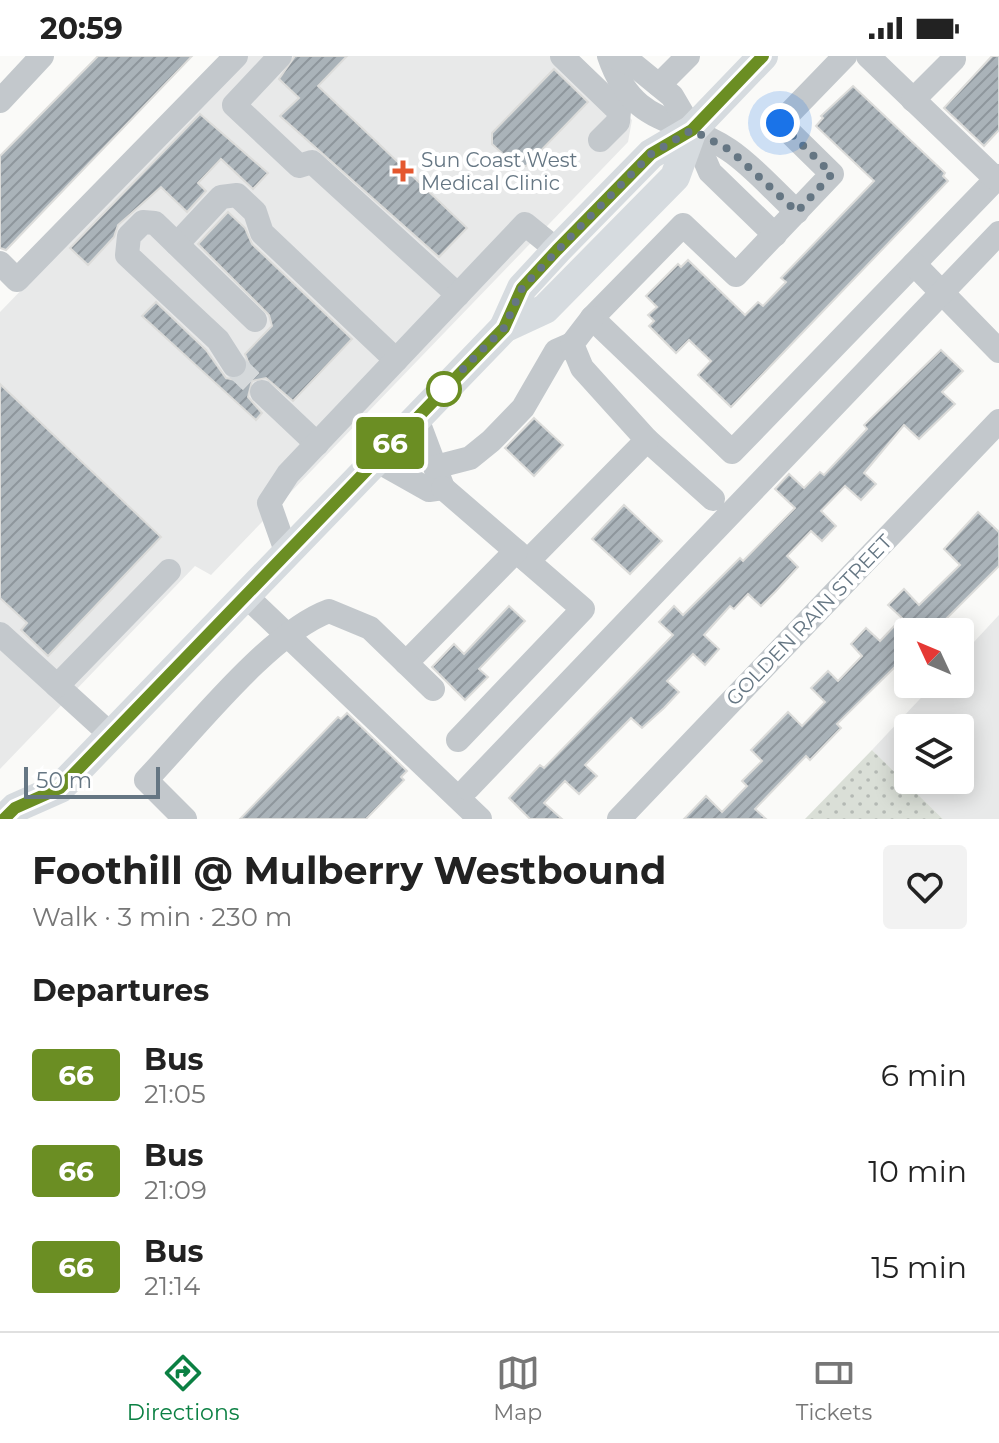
<!DOCTYPE html>
<meta charset="utf-8">
<style>
:root{--surface:#fff;--page:#f2f2f2;--text:#222;--muted:#767676;--line:#e0e0e0;--accent:#0b8043}
body{margin:0;font-family:Montserrat,sans-serif;background:var(--page);color:var(--text);height:100vh;display:flex;flex-direction:column;font-size:30px;white-space:nowrap}
*{box-sizing:border-box;margin:0}
p{font-size:26px;color:var(--muted)}
.icon{flex:none;width:44px;height:44px;fill:none;stroke:currentColor;stroke-width:2;stroke-linecap:round;stroke-linejoin:round}
.map{position:relative;height:763px;overflow:hidden}
.panel{display:flex;flex-direction:column;background:var(--surface);flex:1}
.panel>*{flex:none}
.badge{padding:0 16px;border-radius:6px;font-size:28px;line-height:52px}
.needle{width:52px;rotate:314deg}
.tools{position:absolute;left:894px;top:562px;display:grid;gap:16px}
.tools a{display:grid;place-items:center;width:80px;height:80px;border-radius:8px;background:var(--surface);box-shadow:0 4px 20px #0003;font-size:40px}
.scale{position:absolute;left:24px;bottom:20px;width:136px;box-sizing:border-box;padding-left:8px;border:4px solid #657683;border-top:0;font-size:22px;line-height:28px;white-space:nowrap;color:#657683;-webkit-text-stroke:6px #fff;paint-order:stroke}
.you{position:absolute;width:40px;height:40px;margin:-20px;border:6px solid #fff;border-radius:50%;background:#1a73e8;box-shadow:0 0 0 12px #1a73e833}
.map>.badge{position:absolute;translate:-50% -50%;box-shadow:0 0 0 4px #fff}
h2{padding:0 32px;font-size:30px;line-height:72px}
.round{display:grid;place-items:center;flex:none;width:84px;height:84px;border-radius:8px;background:var(--page)}
.headline{display:flex;align-items:center;justify-content:space-between;height:136px;padding:0 32px}
h1{font-size:38px;font-weight:700;line-height:60px}
ul{padding:0;list-style:none}
li{display:flex;align-items:center;gap:24px;height:96px;padding:0 32px}
li div{flex:1}
li b{display:block;font-size:30px}
li em{font-style:normal}
li .badge{min-width:88px;font-weight:700;text-align:center}
.status{display:flex;justify-content:space-between;align-items:center;height:56px;padding:0 40px;background:var(--surface);direction:ltr}
.status svg{height:22px;fill:currentColor}
.menu{display:flex;justify-content:space-around;align-items:center;height:112px;border-top:2px solid var(--line);background:var(--surface);font-size:22px;color:var(--muted)}
.menu a{display:grid;justify-items:center;gap:4px}
.menu .on{color:var(--accent)}
.map>svg:first-child{display:block}
.built{fill:#e8e9e9;fill-rule:evenodd}
.park{fill:url(#park-dots)}
.building{fill:url(#building-hatch);stroke:#dcdcda;stroke-width:2}
.lines{fill:none;stroke-linecap:round;stroke-linejoin:round}
.minor-tunnel{stroke:#d5d9db;stroke-width:24;stroke-dasharray:24 12;stroke-linecap:butt}
.minor{stroke:#c3c8cc;stroke-width:24}
.major{stroke:#d6dbdf;stroke-width:30}
.line-casing{stroke:#fff;stroke-width:18}
.line{stroke:#6b8e23;stroke-width:12}
.walk{stroke:#657683;stroke-width:8;stroke-dasharray:0 14.4}
.poi-dot{fill:#e4572e;stroke:#fff;stroke-width:3}
.stop-dot{fill:#fff;stroke:#6b8e23;stroke-width:4}
.labels{text-anchor:middle;stroke-width:8;stroke-linejoin:round;paint-order:stroke}
.poi-label{font-size:20px;fill:#657683;stroke:#fff;text-anchor:start}
.street-label{font-size:20px;fill:#657683;stroke:#fff}
</style>
<div class="status"><b>20:59</b><svg viewBox="0 0 49 12"><path d="M0 12V9h3v3zM5 12V6h3v6zM10 12V3h3v9zM15 12V0h3v12zM26 1h20v11H26zM47 4h2v5h-2z"/></svg></div>
<div class="map">
<svg width="999" height="763" viewBox="0 0 999 763">
<defs>
<pattern id="park-dots" width="8" height="8" patternUnits="userSpaceOnUse" patternTransform="scale(2)"><rect width="8" height="8" fill="#dadfd7"/><path d="M2 2h.1M6 6h.1" fill="none" stroke="#b4b9b4" stroke-width="1.8" stroke-linecap="round"/></pattern>
<pattern id="building-hatch" width="6" height="6" patternUnits="userSpaceOnUse" patternTransform="scale(2)"><rect width="6" height="6" fill="#aab3b9"/><path d="M-1 1l2-2M0 6l6-6M5 7l2-2" fill="none" stroke="#8e969c"/></pattern>
</defs>
<rect width="100%" height="100%" fill="#fafaf8"/>
<g class="built">
<path d="M248,0H570L632,64L628,86L211,519L195,510L0,713V256Z"/>
<path d="M999,559V763H943L872,694L934,628H960V601ZM908,672H960V724H908Z"/>
</g>
<path class="park" d="M872,694L943,763H805Z"/>
<g class="building">
<path d="M98,0H192L6,194L0,192V100Z"/>
<path d="M295,0H347L318,30L467,172L439,201L280,60L299,42L279,23Z"/>
<path d="M992,0H999V74L984,90L944,52Z"/>
<path d="M554,13L588,46L526,110H516L492,88V77Z"/>
<path d="M853,30L945,117L943,120L948,125L731,351L698,319L711,305L689,284L676,297L649,270L654,265L648,259L657,251L646,240L678,208L681,211L688,204L745,259L758,246L763,250L786,226L781,222L874,125L816,70L823,62L821,60Z"/>
<path d="M200,58L268,117L253,133L221,103L198,127L206,135L187,156L161,131L118,169L114,181L88,209L70,192Z"/>
<path d="M228,156L245,172L252,188L352,283L293,345L266,322L252,325L248,341L262,357L256,364L142,260L156,246L206,294L226,322L235,324L247,317L249,308L245,298L272,270L269,259L198,188Z"/>
<path d="M941,294L963,315L942,336L955,348L919,383L904,369L864,417L876,428L861,444L845,430L821,455L836,470L822,485L811,475L787,500L798,511L775,536L761,550L748,538L734,553L730,550L704,579L719,593L705,609L693,598L667,625L679,636L664,652L642,672L631,662L585,709L597,720L579,738L565,725L544,747L562,763H530L509,742L540,709L544,712L673,579L659,566L674,550L683,559L740,502L743,505L795,452L775,433L789,418L804,432L820,416L824,419L867,373L864,369Z"/>
<path d="M0,328L161,481L48,600L21,574L27,567L0,542Z"/>
<path d="M534,362L563,389L534,420L505,392Z"/>
<path d="M624,449L662,485L630,518L592,483Z"/>
<path d="M978,456L999,476V510L933,576H908V598L837,668L841,672L810,704L806,700L755,753L766,763H684L706,740L722,756L747,730L742,725L762,705L751,694L788,656L802,670L825,646L811,632L828,615L838,625L862,600L851,588L866,572L880,585L902,562L888,549L904,533L919,549L960,509L944,493Z"/>
<path d="M509,550L525,565L479,613L488,621L465,644L432,611L454,588L464,598Z"/>
<path d="M347,657L407,715L401,721L404,724L366,763H240L338,661L341,663Z"/>
</g>
<g class="lines">
<path class="minor-tunnel" d="M234,309L262,336"/>
<g class="minor">
<path d="M280,0L234,49L299,110L312,106L458,239"/>
<path d="M562,0L619,55L618,66L600,84"/>
<path d="M609,0C633,71 676,59 729,94C753,110 775,136 797,156"/>
<path d="M612,0L634,9L672,40L692,74L710,116L775,179"/>
<path d="M845,0L780,67L832,118L736,219L683,169L592,262L732,396L999,120"/>
<path d="M868,0L996,123"/>
<path d="M659,29L688,0"/>
<path d="M913,44L954,3L952,0"/>
<path d="M0,45L42,0"/>
<path d="M177,188L221,141L237,139L255,156L262,177L396,304"/>
<path d="M0,207L17,224L236,0"/>
<path d="M914,208L999,295"/>
<path d="M234,309L218,284L127,199L129,180L143,166L155,167L255,264"/>
<path d="M262,336L317,388"/>
<path d="M647,384L713,443"/>
<path d="M374,403L429,434L443,432L416,360"/>
<path d="M435,411L470,402L491,385L523,352L556,295L572,288"/>
<path d="M443,432L583,553L458,684"/>
<path d="M286,495L269,447L288,418L525,168L557,194"/>
<path d="M528,505L647,384L582,312L572,288L592,262"/>
<path d="M244,538L480,763"/>
<path d="M0,578L110,678"/>
<path d="M406,607L516,495"/>
<path d="M57,630L169,515"/>
<path d="M468,732L999,177"/>
<path d="M185,763L146,724C192,676 269,577 329,555L370,572L433,633"/>
<path d="M619,763L999,365"/>
</g>
<g class="major">
<path d="M504,272L522,232L557,194L651,98L692,74L763,0"/>
<path d="M4,763L15,752L60,732L504,272L545,253L675,121L692,74"/>
</g>
</g>
<g class="lines">
<g class="line-casing">
<path id="line" d="M4,763L15,752L60,732L504,272L522,232L557,194L651,98L692,74L763,0"/>
</g>
<use href="#line" class="line"/>
<path class="walk" d="M444,333L438,338L504,272L522,232L576,175L651,98L692,74L730,94L797,156L832,118L780,67"/>
</g>
<path class="poi-dot" d="M399 103h8v8h8v8h-8v8h-8v-8h-8v-8h8z"/>
<circle class="stop-dot" cx="444" cy="333" r="16"/>
<g class="labels">
<g class="poi-label">
<text x="421" y="111">Sun Coast West<tspan x="421" dy="23">Medical Clinic</tspan></text>
</g>
<g class="street-label">
<text transform="translate(809 564) rotate(-46)" y="7">GOLDEN RAIN STREET</text>
</g>
</g>
</svg>
<div class="tools">
<a><svg class="needle" viewBox="-14 -14 28 28"><path d="M0-13l5 13h-10z" fill="#e53935"/><path d="M0 13l5-13h-10z" fill="#767676"/></svg></a>
<a><svg class="icon" aria-label="layers" viewBox="0 0 24 24"><path d="M12 4l9 5-9 5-9-5zM3 14l9 5 9-5"/></svg></a>
</div>
<div class="scale">50 m</div>
<div class="you" style="left:780px;top:67px"></div>
<b class="badge" style="left:390px;top:387px;background:#6b8e23;color:#fff">66</b>
</div>
<section class="panel">
<div class="headline"><div><h1>Foothill @ Mulberry Westbound</h1><p>Walk · 3 min · 230 m</p></div><a class="round"><svg class="icon" aria-label="heart" viewBox="0 0 24 24"><path d="M12 20l-8-8c-3-5 5-10 8-4 3-6 11-1 8 4z"/></svg></a></div>
<h2>Departures</h2>
<ul>
<li><span class="badge" style="background:#6b8e23;color:#fff">66</span><div><b>Bus</b><p>21:05</p></div><em>6 min</em></li>
<li><span class="badge" style="background:#6b8e23;color:#fff">66</span><div><b>Bus</b><p>21:09</p></div><em>10 min</em></li>
<li><span class="badge" style="background:#6b8e23;color:#fff">66</span><div><b>Bus</b><p>21:14</p></div><em>15 min</em></li>
</ul>
</section>
<nav class="menu">
<a class="on"><svg class="icon" aria-label="directions" viewBox="0 0 24 24"><path d="M12 3l9 9-9 9-9-9zM9 14v-3h6M13 9l2 2-2 2"/></svg>Directions</a>
<a><svg class="icon" aria-label="map" viewBox="0 0 24 24"><path d="M3 6l6-2 6 2 6-2v14l-6 2-6-2-6 2zM9 4v14M15 6v14"/></svg>Map</a>
<a><svg class="icon" aria-label="tickets" viewBox="0 0 24 24"><path d="M3 7h18v10H3zM15 7v10"/></svg>Tickets</a>
</nav>
